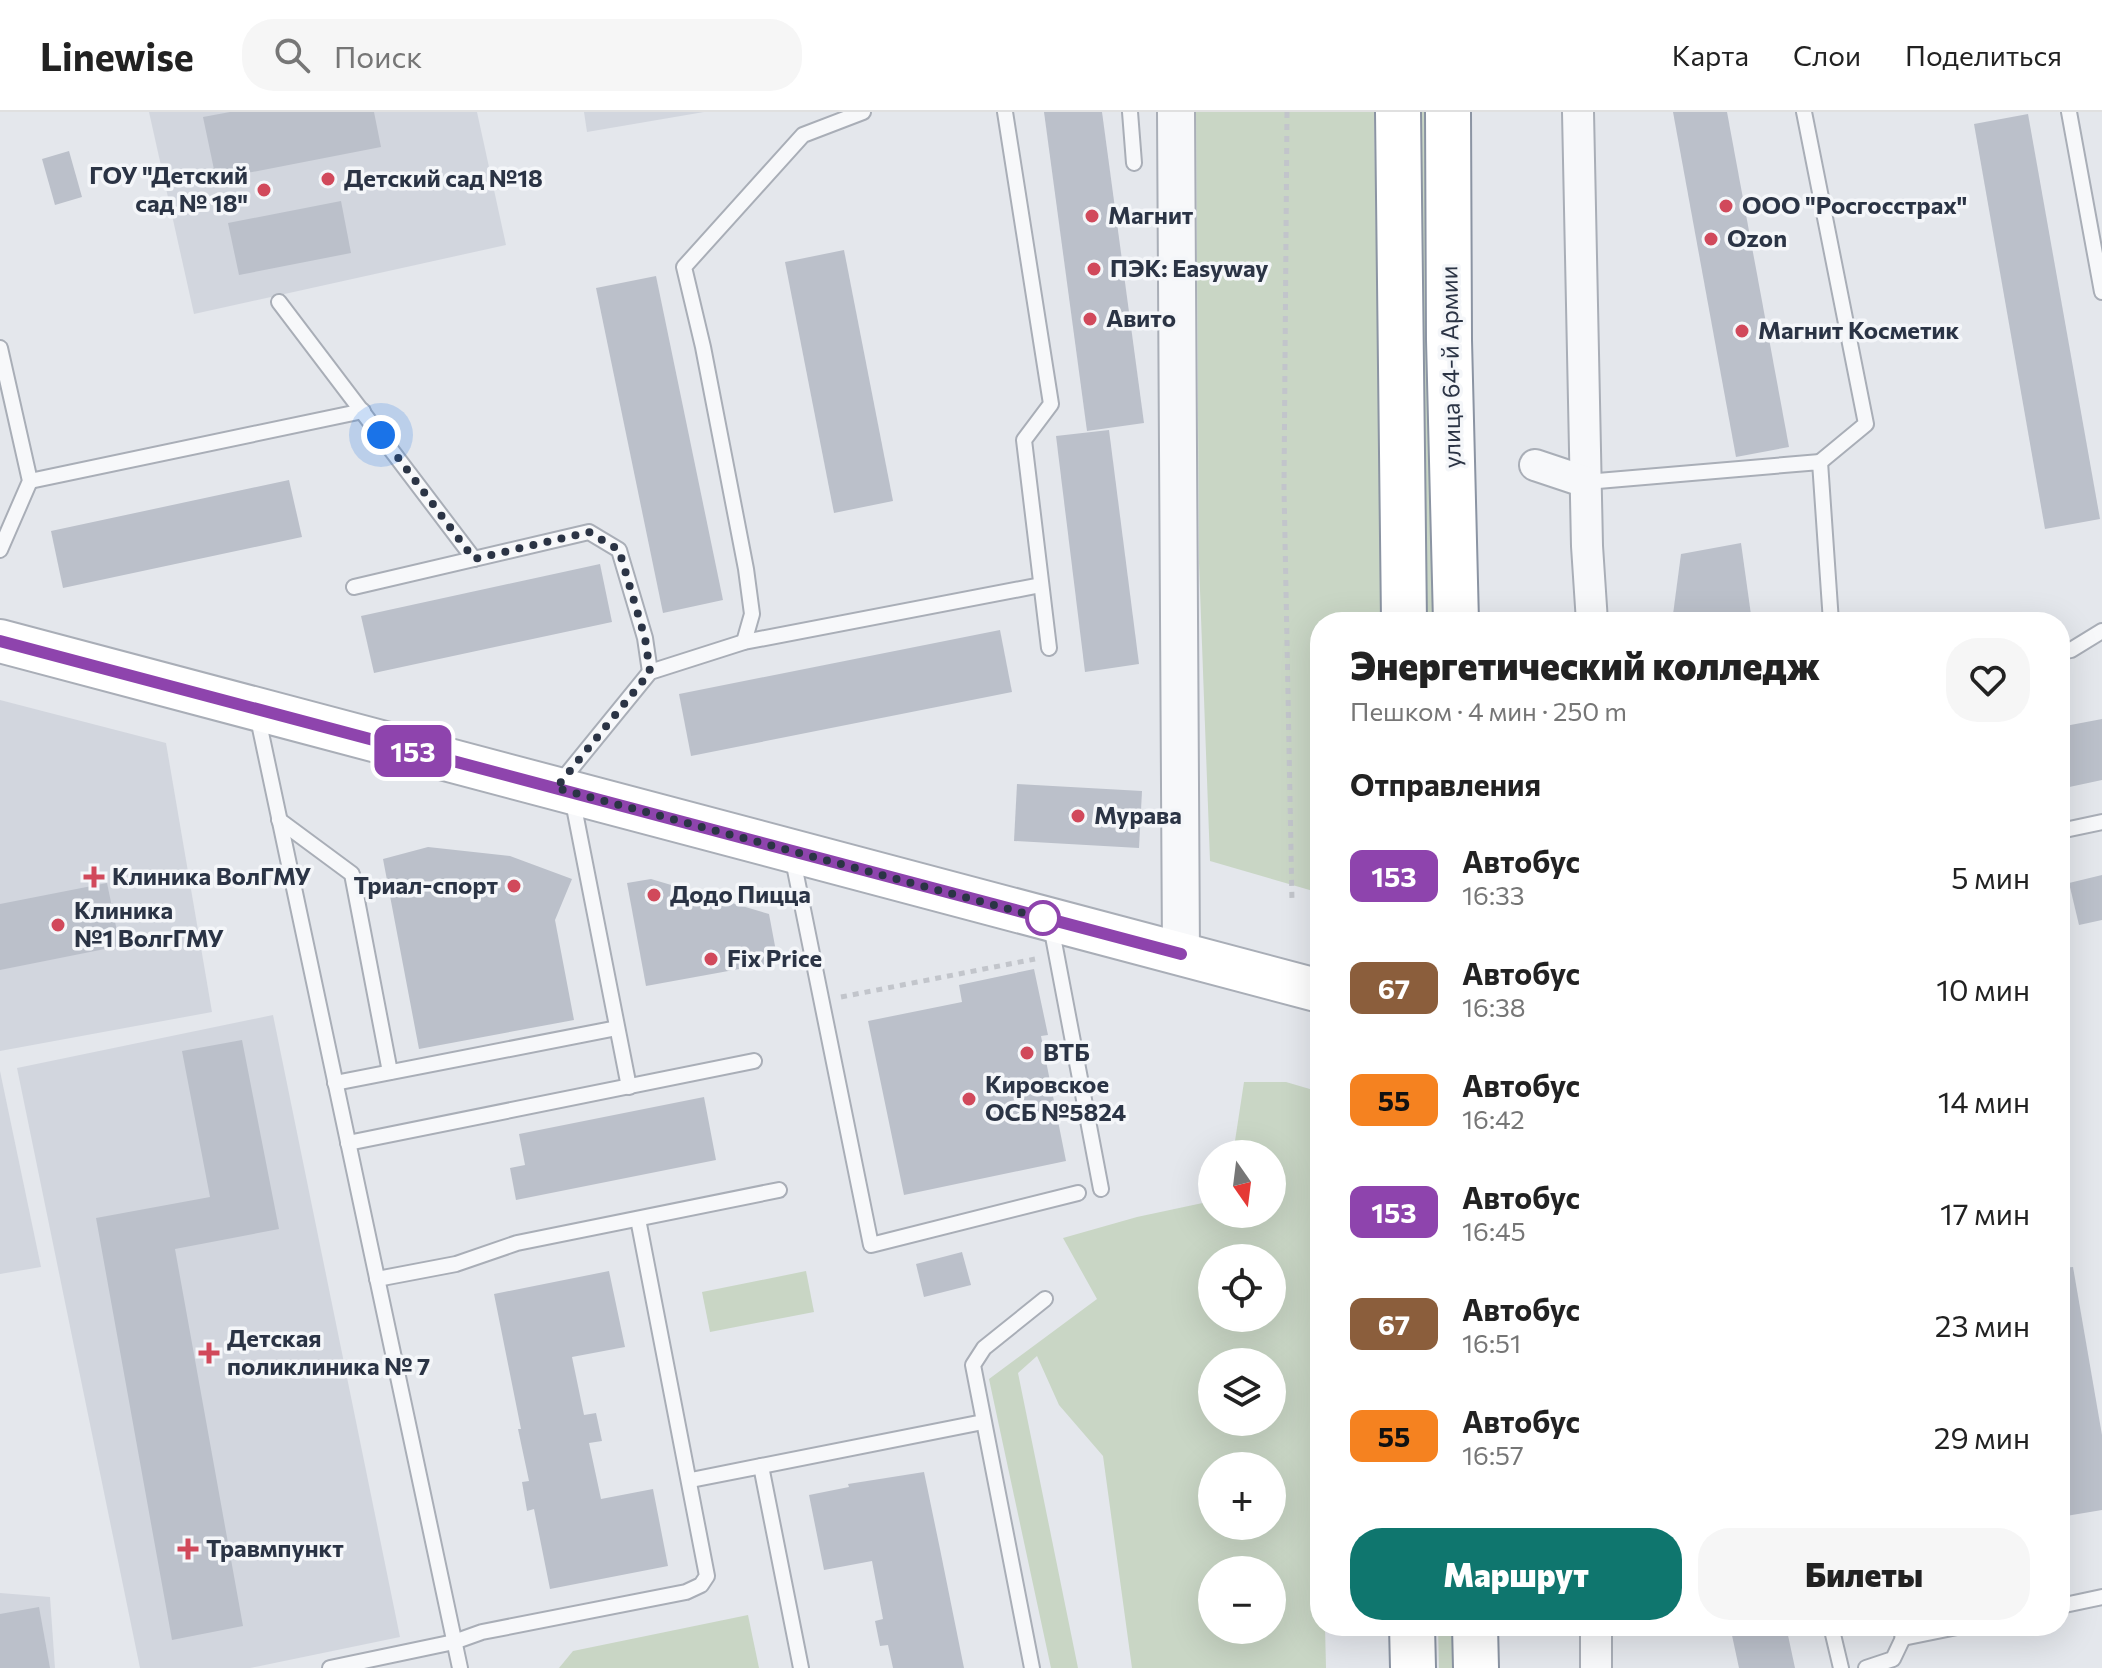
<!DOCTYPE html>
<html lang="ru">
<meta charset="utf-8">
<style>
:root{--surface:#fff;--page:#f6f6f6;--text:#222;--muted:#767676;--line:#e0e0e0;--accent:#0f766e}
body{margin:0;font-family:Commissioner,sans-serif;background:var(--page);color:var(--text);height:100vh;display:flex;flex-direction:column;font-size:30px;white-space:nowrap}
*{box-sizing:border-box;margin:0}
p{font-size:26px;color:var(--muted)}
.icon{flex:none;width:44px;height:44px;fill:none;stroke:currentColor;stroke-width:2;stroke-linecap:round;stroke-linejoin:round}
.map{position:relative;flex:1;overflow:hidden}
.panel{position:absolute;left:1310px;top:500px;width:760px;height:1024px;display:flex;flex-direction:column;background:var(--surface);border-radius:32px;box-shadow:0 8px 32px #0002}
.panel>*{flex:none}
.badge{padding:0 16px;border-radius:12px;font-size:28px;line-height:52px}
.needle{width:52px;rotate:166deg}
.fabs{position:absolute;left:1198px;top:1028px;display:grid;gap:16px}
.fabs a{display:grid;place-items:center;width:88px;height:88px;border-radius:50%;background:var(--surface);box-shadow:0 8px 32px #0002;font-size:40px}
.you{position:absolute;width:40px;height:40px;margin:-20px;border:6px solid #fff;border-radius:50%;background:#1a73e8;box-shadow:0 0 0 12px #1a73e833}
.map>.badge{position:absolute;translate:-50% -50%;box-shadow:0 0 0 4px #fff}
h2{padding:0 40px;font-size:30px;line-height:72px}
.round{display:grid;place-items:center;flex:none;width:84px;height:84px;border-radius:32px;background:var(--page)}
.summary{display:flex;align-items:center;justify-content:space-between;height:136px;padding:0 40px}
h1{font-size:38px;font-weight:800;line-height:60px}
.action{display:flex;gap:16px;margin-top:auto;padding:16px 40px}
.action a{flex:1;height:92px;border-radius:32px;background:var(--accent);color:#fff;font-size:32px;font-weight:800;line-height:92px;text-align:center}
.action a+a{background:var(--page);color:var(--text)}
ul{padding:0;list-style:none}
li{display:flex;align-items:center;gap:24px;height:112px;padding:0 40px}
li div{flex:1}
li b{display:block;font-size:30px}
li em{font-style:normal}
li .badge{min-width:88px;font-weight:700;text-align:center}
header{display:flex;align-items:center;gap:48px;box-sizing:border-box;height:112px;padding:0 40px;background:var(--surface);border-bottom:2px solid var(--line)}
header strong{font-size:38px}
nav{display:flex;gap:44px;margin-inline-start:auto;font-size:28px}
.search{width:560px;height:72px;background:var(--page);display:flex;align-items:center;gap:20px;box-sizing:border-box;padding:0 28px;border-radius:32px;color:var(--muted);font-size:30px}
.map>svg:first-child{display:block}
.built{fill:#d2d6de}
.green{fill:#c9d6c5;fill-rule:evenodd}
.building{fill:#bbc0ca}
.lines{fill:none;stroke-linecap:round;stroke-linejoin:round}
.service-casing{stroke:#a9aeb7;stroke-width:18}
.minor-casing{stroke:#a9aeb7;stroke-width:34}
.tertiary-casing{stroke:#a9aeb7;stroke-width:40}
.secondary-casing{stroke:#a9aeb7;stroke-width:46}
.trunk-casing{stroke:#8b94a3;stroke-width:48}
.path{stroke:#c2c5cb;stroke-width:5;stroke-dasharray:6 6;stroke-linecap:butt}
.service{stroke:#f7f8fa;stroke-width:14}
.minor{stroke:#f7f8fa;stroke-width:30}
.tertiary{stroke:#f7f8fa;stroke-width:36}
.secondary{stroke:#fff;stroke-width:42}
.trunk{stroke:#fff;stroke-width:44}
.line-casing{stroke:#fff;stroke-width:18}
.line{stroke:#8e44ad;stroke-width:12}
.walk{stroke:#2b3445;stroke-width:8;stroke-dasharray:0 14.4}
.poi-dot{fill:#d1495b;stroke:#f4f6f9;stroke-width:3}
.stop-dot{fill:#fff;stroke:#8e44ad;stroke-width:4}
.labels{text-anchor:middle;stroke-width:7;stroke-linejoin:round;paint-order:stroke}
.poi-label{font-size:24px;font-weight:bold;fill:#2b3445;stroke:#f4f6f9;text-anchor:start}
.street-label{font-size:24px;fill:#2b3445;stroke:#f4f6f9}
</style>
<header>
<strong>Linewise</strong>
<div class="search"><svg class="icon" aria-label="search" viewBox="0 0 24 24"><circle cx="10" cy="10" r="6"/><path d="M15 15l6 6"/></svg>Поиск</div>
<nav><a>Карта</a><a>Слои</a><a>Поделиться</a></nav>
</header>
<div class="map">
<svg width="2102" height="1556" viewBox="0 0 2102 1556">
<rect width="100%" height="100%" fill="#e4e7ec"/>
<g class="built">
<path d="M149,0H477L506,133L194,202Z"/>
<path d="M584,0H704L587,20Z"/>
<path d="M0,588L166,631L212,900L0,939Z"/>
<path d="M273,903L400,1525L250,1556H140L17,956Z"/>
<path d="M0,959L41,1155L0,1162Z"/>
<path d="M0,1481L50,1485L55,1556H0Z"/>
</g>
<g class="green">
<path d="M1196,0H1374L1382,510H1320V781L1210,749L1199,451Z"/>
<path d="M1413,0H1434L1443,510H1419Z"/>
<path d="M1244,970H1286L1320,980V1514H1325L1326,1556H1132L1103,1344L1059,1293L1037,1244L1018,1261L1078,1556H1051L989,1267L1097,1187L1063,1126L1137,1105L1212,1089V1102H1272V1042H1233ZM1212,1146H1272V1206H1212ZM1212,1250H1272V1310H1212ZM1212,1354H1272V1414H1212ZM1212,1458H1272V1518H1212Z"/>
<path d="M806,1159L814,1200L710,1220L702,1180Z"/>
<path d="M748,1503L759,1556H559L573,1539Z"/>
<path d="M1438,1514H1458L1459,1556H1439Z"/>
</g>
<g class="building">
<path d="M230,0H374L381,35L216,67L203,5Z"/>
<path d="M1044,0H1102L1144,311L1087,319Z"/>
<path d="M1673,0H1727L1789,335L1736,345Z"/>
<path d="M2028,2L2100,407L2045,417L1974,12Z"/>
<path d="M69,39L82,85L55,93L42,47Z"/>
<path d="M341,89L351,141L239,163L228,111Z"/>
<path d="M844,138L893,389L834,401L785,150Z"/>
<path d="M656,164L723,488L663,501L596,176Z"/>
<path d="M1109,318L1139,552L1085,560L1056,324Z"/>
<path d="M289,368L302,425L63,476L51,419Z"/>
<path d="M1741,431L1752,510H1672L1681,442Z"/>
<path d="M600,452L612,510L374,561L361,504Z"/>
<path d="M1000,518L1012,580L691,644L679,582Z"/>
<path d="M2102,607V668L2060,677V615Z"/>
<path d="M1017,672L1142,679L1139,736L1014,729Z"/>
<path d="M428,735L510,744L572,767L555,808L574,908L419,937L383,747Z"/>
<path d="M2102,763V808L2079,813L2069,771Z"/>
<path d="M651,767L769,802L778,850L646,874L627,771Z"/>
<path d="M107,771L120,834L0,858V792Z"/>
<path d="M1034,857L1048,923L1041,924L1066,1049L904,1083L868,909L962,890L959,873Z"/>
<path d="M242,928L279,1117L175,1137L243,1514L172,1528L96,1106L210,1085L182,939Z"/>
<path d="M704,985L716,1048L516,1088L510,1056L525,1053L519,1022Z"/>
<path d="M962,1140L971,1173L924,1185L916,1152Z"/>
<path d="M2073,1155L2102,1323V1398L2060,1405V1156Z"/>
<path d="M609,1159L625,1235L572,1245L584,1303L596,1301L602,1329L589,1331L601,1387L653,1377L668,1454L550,1477L534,1397L527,1399L522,1370L529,1369L518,1317H521L494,1182Z"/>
<path d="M924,1360L940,1437L964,1556H893L888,1533L880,1534L875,1509L883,1507L872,1449L824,1458L809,1383L849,1375L848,1372Z"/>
<path d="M39,1495L50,1556H0V1502Z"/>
<path d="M1730,1514H1786L1795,1556H1739Z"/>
</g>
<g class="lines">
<g class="service-casing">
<g id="service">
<path d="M1005,0L1051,292L1024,328L1049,536"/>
<path d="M1130,0L1134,51"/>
<path d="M1804,0L1866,312L1820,350"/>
<path d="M2069,0L2102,180"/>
<path d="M279,190L474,447"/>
<path d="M0,236L30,369L0,438"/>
<path d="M30,369L363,299"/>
<path d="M1586,370L1820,350L1831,510"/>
<path d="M354,475L589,420L619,438L645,526L650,560"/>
<path d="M744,530L752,502L746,457L703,235L684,155L803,23L863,0"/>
<path d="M2060,540L2071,538L2102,519"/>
<path d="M257,602L460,1556"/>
<path d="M558,673L650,560L744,530L1041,473"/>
<path d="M572,685L629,975"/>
<path d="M279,708L352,762L390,960"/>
<path d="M2060,719L2102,710"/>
<path d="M792,743L871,1133L1078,1081"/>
<path d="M1051,814L1101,1077"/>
<path d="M335,971L617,916"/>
<path d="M348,1031L754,949"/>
<path d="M377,1167L456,1152L517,1131L779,1078"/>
<path d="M761,1354L801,1556"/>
<path d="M691,1368L983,1310"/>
<path d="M2060,1494L2102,1485"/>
<path d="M1831,1514L1841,1556"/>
<path d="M1900,1514L1903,1526L1962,1514"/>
<path d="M330,1556L454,1530L482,1520L686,1480L701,1473L707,1464L638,1107"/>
<path d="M1032,1556L973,1253L984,1236L1045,1187"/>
<path d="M1866,1556L1893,1547L1903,1526"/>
</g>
</g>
<g class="minor-casing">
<g id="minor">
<path d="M1578,0L1587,434L1592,510"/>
<path d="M1535,353L1586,370"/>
<path d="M1596,1514V1556"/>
</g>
</g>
<g class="tertiary-casing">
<path id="tertiary" d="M1176,0L1181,842"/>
</g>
<g class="secondary-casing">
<path id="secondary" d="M0,529L1320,879"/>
</g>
<g class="trunk-casing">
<g id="trunk">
<path d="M1398,0L1404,510"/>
<path d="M1448,0L1449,228L1456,510"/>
<path d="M1412,1514L1413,1556"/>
<path d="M1475,1514L1476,1556"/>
</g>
</g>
<g class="path">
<path d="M1287,0L1284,375L1292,790"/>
<path d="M841,885L1035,847"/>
</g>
<use href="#service" class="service"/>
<use href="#minor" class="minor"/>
<use href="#tertiary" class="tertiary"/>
<use href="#secondary" class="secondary"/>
<use href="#trunk" class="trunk"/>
</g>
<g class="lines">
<g class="line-casing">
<path id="line" d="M0,529L1181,842"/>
</g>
<use href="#line" class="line"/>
<path class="walk" d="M381,323L474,447L589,420L619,438L645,526L650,560L556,676L1050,808L1043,806"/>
</g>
<g class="poi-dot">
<circle cx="328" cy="67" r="8"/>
<circle cx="264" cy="78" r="8"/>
<circle cx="1726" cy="94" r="8"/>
<circle cx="1092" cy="104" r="8"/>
<circle cx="1711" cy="127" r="8"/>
<circle cx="1094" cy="157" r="8"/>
<circle cx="1090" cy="207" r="8"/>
<circle cx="1742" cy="219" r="8"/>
<circle cx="1078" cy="704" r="8"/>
<path d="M90 753h8v8h8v8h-8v8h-8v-8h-8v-8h8z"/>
<circle cx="514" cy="774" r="8"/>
<circle cx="654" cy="783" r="8"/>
<circle cx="58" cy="813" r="8"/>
<circle cx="711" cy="847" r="8"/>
<circle cx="1027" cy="941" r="8"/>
<circle cx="969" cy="987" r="8"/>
<path d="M205 1229h8v8h8v8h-8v8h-8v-8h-8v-8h8z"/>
<path d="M184 1425h8v8h8v8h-8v8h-8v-8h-8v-8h8z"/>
</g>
<circle class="stop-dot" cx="1043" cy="806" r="16"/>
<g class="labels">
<g class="poi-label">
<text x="248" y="72" text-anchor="end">ГОУ "Детский<tspan x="248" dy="28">сад № 18"</tspan></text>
<text x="344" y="75">Детский сад №18</text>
<text x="1742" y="102">ООО "Росгосстрах"</text>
<text x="1108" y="112">Магнит</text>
<text x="1727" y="135">Ozon</text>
<text x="1110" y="165">ПЭК: Easyway</text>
<text x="1106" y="215">Авито</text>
<text x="1758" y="227">Магнит Косметик</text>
<text x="1094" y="712">Мурава</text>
<text x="112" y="773">Клиника ВолГМУ</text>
<text x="498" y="782" text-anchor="end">Триал-спорт</text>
<text x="670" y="791">Додо Пицца</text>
<text x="74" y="807">Клиника<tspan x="74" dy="28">№1 ВолгГМУ</tspan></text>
<text x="727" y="855">Fix Price</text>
<text x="1043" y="949">ВТБ</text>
<text x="985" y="981">Кировское<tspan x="985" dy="28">ОСБ №5824</tspan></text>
<text x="227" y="1235">Детская<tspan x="227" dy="28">поликлиника № 7</tspan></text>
<text x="206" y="1445">Травмпункт</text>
</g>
<g class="street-label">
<text transform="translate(1451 255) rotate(-91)" y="8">улица 64-й Армии</text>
</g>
</g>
</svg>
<div class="fabs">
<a><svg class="needle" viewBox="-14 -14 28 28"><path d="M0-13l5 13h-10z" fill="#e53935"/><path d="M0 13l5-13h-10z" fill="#767676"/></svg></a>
<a><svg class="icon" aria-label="locate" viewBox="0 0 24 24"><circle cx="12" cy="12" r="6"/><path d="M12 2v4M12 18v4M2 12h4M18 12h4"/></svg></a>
<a><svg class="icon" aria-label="layers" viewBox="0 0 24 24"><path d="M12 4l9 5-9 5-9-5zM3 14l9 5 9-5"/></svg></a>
<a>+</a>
<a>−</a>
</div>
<div class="you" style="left:381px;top:323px"></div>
<b class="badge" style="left:413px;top:639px;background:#8e44ad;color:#fff">153</b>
<section class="panel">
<div class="summary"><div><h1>Энергетический колледж</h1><p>Пешком · 4 мин · 250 m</p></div><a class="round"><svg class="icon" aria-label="heart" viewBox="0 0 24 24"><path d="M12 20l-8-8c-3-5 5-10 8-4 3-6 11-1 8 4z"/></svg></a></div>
<h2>Отправления</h2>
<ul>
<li><span class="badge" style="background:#8e44ad;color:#fff">153</span><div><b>Автобус</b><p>16:33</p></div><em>5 мин</em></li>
<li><span class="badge" style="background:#8b5e3c;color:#fff">67</span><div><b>Автобус</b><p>16:38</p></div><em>10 мин</em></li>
<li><span class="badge" style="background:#f58220;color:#111">55</span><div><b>Автобус</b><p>16:42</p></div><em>14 мин</em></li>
<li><span class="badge" style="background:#8e44ad;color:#fff">153</span><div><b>Автобус</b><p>16:45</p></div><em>17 мин</em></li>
<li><span class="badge" style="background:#8b5e3c;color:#fff">67</span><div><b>Автобус</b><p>16:51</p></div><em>23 мин</em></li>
<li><span class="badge" style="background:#f58220;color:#111">55</span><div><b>Автобус</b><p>16:57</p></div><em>29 мин</em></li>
</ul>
<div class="action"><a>Маршрут</a><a>Билеты</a></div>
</section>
</div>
